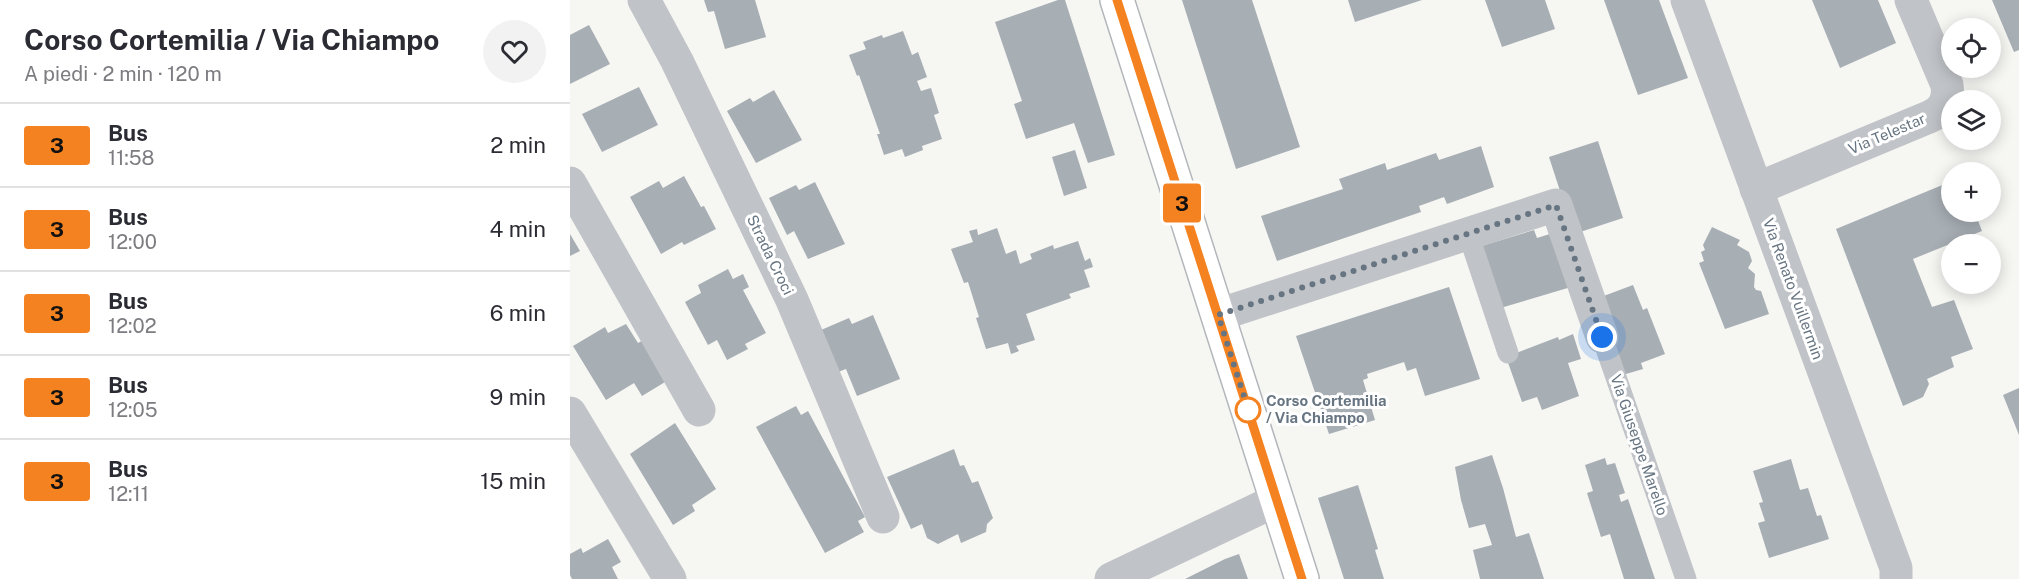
<!DOCTYPE html>
<html lang="it">
<meta charset="utf-8">
<style>
:root{--surface:#fff;--page:#f2f2f3;--text:#2b2b33;--muted:#7c7c81;--line:#e1e1e2}
body{margin:0;font-family:"Public Sans",sans-serif;background:var(--page);color:var(--text);height:100vh;display:flex;flex-direction:column;font-size:22px;white-space:nowrap}
*{box-sizing:border-box;margin:0}
p{font-size:20px;color:var(--muted)}
.icon{flex:none;width:33px;height:33px;fill:none;stroke:currentColor;stroke-width:2;stroke-linecap:round;stroke-linejoin:round}
.map{position:relative;flex:1;overflow:hidden}
.details{display:flex;flex-direction:column;background:var(--surface);width:570px}
.details>*{flex:none}
.badge{padding:0 12px;border-radius:4px;font-size:21px;line-height:39px}
.controls{position:absolute;left:1371px;top:18px;display:grid;gap:12px}
.controls a{display:grid;place-items:center;width:60px;height:60px;border-radius:50%;background:var(--surface);box-shadow:0 3px 15px #0003;font-size:30px}
.you{position:absolute;width:30px;height:30px;margin:-15px;border:4px solid #fff;border-radius:50%;background:#1a73e8;box-shadow:0 0 0 9px #1a73e833}
.map>.badge{position:absolute;translate:-50% -50%;box-shadow:0 0 0 3px #fff}
.round{display:grid;place-items:center;flex:none;width:63px;height:63px;border-radius:32px;background:var(--page)}
.headline{display:flex;align-items:center;justify-content:space-between;height:102px;padding:0 24px}
h1{font-size:28px;font-weight:700;line-height:45px}
ul{padding:0;list-style:none}
li{display:flex;align-items:center;gap:18px;height:84px;padding:0 24px;border-top:2px solid var(--line)}
li div{flex:1}
li b{display:block;font-size:22px}
li em{font-style:normal}
li .badge{min-width:66px;font-weight:700;text-align:center}
main{display:flex;flex:1;min-height:0}
.map>svg:first-child{display:block}
.building{fill:#a7aeb4}
.lines{fill:none;stroke-linecap:round;stroke-linejoin:round}
.primary-casing{stroke:#b3b7bb;stroke-width:36}
.service{stroke:#c0c3c7;stroke-width:21}
.minor{stroke:#c0c3c7;stroke-width:33}
.primary{stroke:#fff;stroke-width:33}
.line-casing{stroke:#fff;stroke-width:14}
.line{stroke:#f58220;stroke-width:9}
.walk{stroke:#677582;stroke-width:6;stroke-dasharray:0 10.8}
.stop-dot{fill:#fff;stroke:#f58220;stroke-width:3}
.labels{text-anchor:middle;stroke-width:6;stroke-linejoin:round;paint-order:stroke}
.street-label{font-size:15px;fill:#677582;stroke:#fff}
.stop-label{font-size:15px;font-weight:bold;fill:#677582;stroke:#fff;text-anchor:start}
</style>
<main>
<section class="details">
<div class="headline"><div><h1>Corso Cortemilia / Via Chiampo</h1><p>A piedi · 2 min · 120 m</p></div><a class="round"><svg class="icon" aria-label="heart" viewBox="0 0 24 24"><path d="M12 20l-8-8c-3-5 5-10 8-4 3-6 11-1 8 4z"/></svg></a></div>
<ul>
<li><span class="badge" style="background:#f58220;color:#111">3</span><div><b>Bus</b><p>11:58</p></div><em>2 min</em></li>
<li><span class="badge" style="background:#f58220;color:#111">3</span><div><b>Bus</b><p>12:00</p></div><em>4 min</em></li>
<li><span class="badge" style="background:#f58220;color:#111">3</span><div><b>Bus</b><p>12:02</p></div><em>6 min</em></li>
<li><span class="badge" style="background:#f58220;color:#111">3</span><div><b>Bus</b><p>12:05</p></div><em>9 min</em></li>
<li><span class="badge" style="background:#f58220;color:#111">3</span><div><b>Bus</b><p>12:11</p></div><em>15 min</em></li>
</ul>
</section>
<div class="map">
<svg width="1449" height="579" viewBox="0 0 1449 579">
<rect width="100%" height="100%" fill="#f6f6f3"/>
<g class="building">
<path d="M134,0H185L196,37L155,49L144,11L138,12Z"/>
<path d="M488,0H495L545,155L518,163L504,123L456,139L444,104L452,101L425,22Z"/>
<path d="M612,0H682L730,147L666,169Z"/>
<path d="M778,0H852L785,22Z"/>
<path d="M915,0H975L985,29L932,47Z"/>
<path d="M1034,0H1089L1118,78L1068,95Z"/>
<path d="M1242,0H1308L1326,43L1270,68Z"/>
<path d="M1422,0H1449V50L1444,52Z"/>
<path d="M19,25L40,64L0,84V35Z"/>
<path d="M333,31L342,55L348,52L357,77L347,81L351,91L361,88L369,113L364,115L372,139L352,146L353,150L335,157L332,149L314,155L307,134H310L289,75L287,76L279,55L296,49L293,42L312,35L313,38Z"/>
<path d="M69,87L88,125L32,152L12,114Z"/>
<path d="M204,90L232,140L186,163L157,111L180,98L183,102Z"/>
<path d="M1028,141L1053,218L1004,234L979,157Z"/>
<path d="M911,146L924,187L877,204L874,197L849,206L851,212L707,261L691,216L773,189L769,179L815,163L817,170L866,153L869,160Z"/>
<path d="M505,150L517,188L494,196L482,157Z"/>
<path d="M114,176L131,207L134,206L146,229L114,245L112,242L91,254L60,197L89,181L93,188Z"/>
<path d="M1382,181V212H1408L1407,218L1412,231L1343,259L1362,307L1384,300L1403,349L1381,357L1384,367L1357,379L1359,384L1353,397L1333,406L1266,229Z"/>
<path d="M245,182L275,244L238,259L224,231L217,235L199,198L226,185L229,190Z"/>
<path d="M1142,227L1170,240L1167,245L1179,252L1182,261L1178,268L1185,274L1184,287L1186,290L1191,291L1199,314L1155,329L1129,263L1134,261L1131,252L1135,250L1133,245Z"/>
<path d="M427,228L436,254L446,250L450,264L462,259L460,254L483,245L484,249L508,241L515,261L520,258L523,267L514,270L520,287L499,294L501,298L456,314L465,340L446,346L449,351L441,354L438,343L416,349L406,318L409,317L398,282L394,283L381,249L403,242L399,231L407,229L408,235Z"/>
<path d="M964,230L967,238L983,233L1001,287L927,309L905,248Z"/>
<path d="M0,234L10,251L0,256Z"/>
<path d="M158,269L163,279L173,274L179,287L173,290L196,333L175,344L178,349L157,360L147,340L138,345L115,302L131,293L128,285Z"/>
<path d="M1063,285L1073,310L1077,308L1095,354L1071,363L1073,369L1049,376L1023,300Z"/>
<path d="M879,287L910,379L855,396L846,368L837,371L834,362L797,374L798,378L793,380L805,420L759,434L726,336Z"/>
<path d="M303,315L330,379L287,396L276,369L268,372L251,330L279,318L282,324Z"/>
<path d="M56,324L68,343L75,339L100,379L72,396L64,383L36,400L3,346L35,327L38,333Z"/>
<path d="M1003,334L1011,359L998,363L1009,396L972,410L967,397L952,402L936,357L988,337L989,340Z"/>
<path d="M1449,388V435L1433,395Z"/>
<path d="M226,406L231,415L238,411L295,517L288,521L294,532L255,553L186,427Z"/>
<path d="M105,423L146,489L122,505L125,511L103,525L60,454Z"/>
<path d="M384,449L390,466L394,465L402,483L408,481L423,518L417,524L416,532L391,543L388,534L368,544L357,538L352,524L341,529L317,477Z"/>
<path d="M922,455L933,488L946,537L959,533L974,579H910L903,550L922,545L915,524L899,528L891,500L885,467Z"/>
<path d="M1035,458L1037,465L1045,463L1055,493L1049,495L1051,502L1058,499L1085,579H1054L1040,534L1031,537L1017,493L1023,491L1015,465Z"/>
<path d="M1221,459L1230,490L1238,488L1247,516L1251,515L1259,539L1199,558L1188,523L1195,521L1189,503L1193,502L1183,471Z"/>
<path d="M788,485L808,549L805,550L814,579H774L748,498Z"/>
<path d="M38,539L51,562L42,567L48,579H2L0,575V554L11,548L13,553Z"/>
<path d="M669,554L678,579H615L655,559Z"/>
</g>
<g class="lines">
<g class="primary-casing">
<path id="primary" d="M547,0L732,579"/>
</g>
<g class="service">
<path d="M898,233L938,353"/>
<path d="M1032,337L1116,579"/>
</g>
<g class="minor">
<path d="M74,0L107,61L222,300L313,517"/>
<path d="M1117,0L1326,568V579"/>
<path d="M0,183L129,410"/>
<path d="M1186,189L1359,117C1373,111 1379,101 1377,85L1341,0"/>
<path d="M648,315L986,205L1032,337"/>
<path d="M0,413L100,579"/>
<path d="M541,579L707,500"/>
</g>
<use href="#primary" class="primary"/>
</g>
<g class="lines">
<g class="line-casing">
<path id="line" d="M547,0L732,579"/>
</g>
<use href="#line" class="line"/>
<path class="walk" d="M678,410L681,418L648,315L986,205L1032,337"/>
</g>
<circle class="stop-dot" cx="678" cy="410" r="12"/>
<g class="labels">
<g class="street-label">
<text transform="translate(1317 134) rotate(-23)" y="5">Via Telestar</text>
<text transform="translate(200 255) rotate(64)" y="5">Strada Croci</text>
<text transform="translate(1223 289) rotate(70)" y="5">Via Renato Vuillermin</text>
<text transform="translate(1069 445) rotate(71)" y="5">Via Giuseppe Marello</text>
</g>
<g class="stop-label">
<text x="696" y="406">Corso Cortemilia<tspan x="696" dy="17">/ Via Chiampo</tspan></text>
</g>
</g>
</svg>
<div class="controls">
<a><svg class="icon" aria-label="locate" viewBox="0 0 24 24"><circle cx="12" cy="12" r="6"/><path d="M12 2v4M12 18v4M2 12h4M18 12h4"/></svg></a>
<a><svg class="icon" aria-label="layers" viewBox="0 0 24 24"><path d="M12 4l9 5-9 5-9-5zM3 14l9 5 9-5"/></svg></a>
<a>+</a>
<a>−</a>
</div>
<div class="you" style="left:1032px;top:337px"></div>
<b class="badge" style="left:612px;top:203px;background:#f58220;color:#111">3</b>
</div>
</main>
